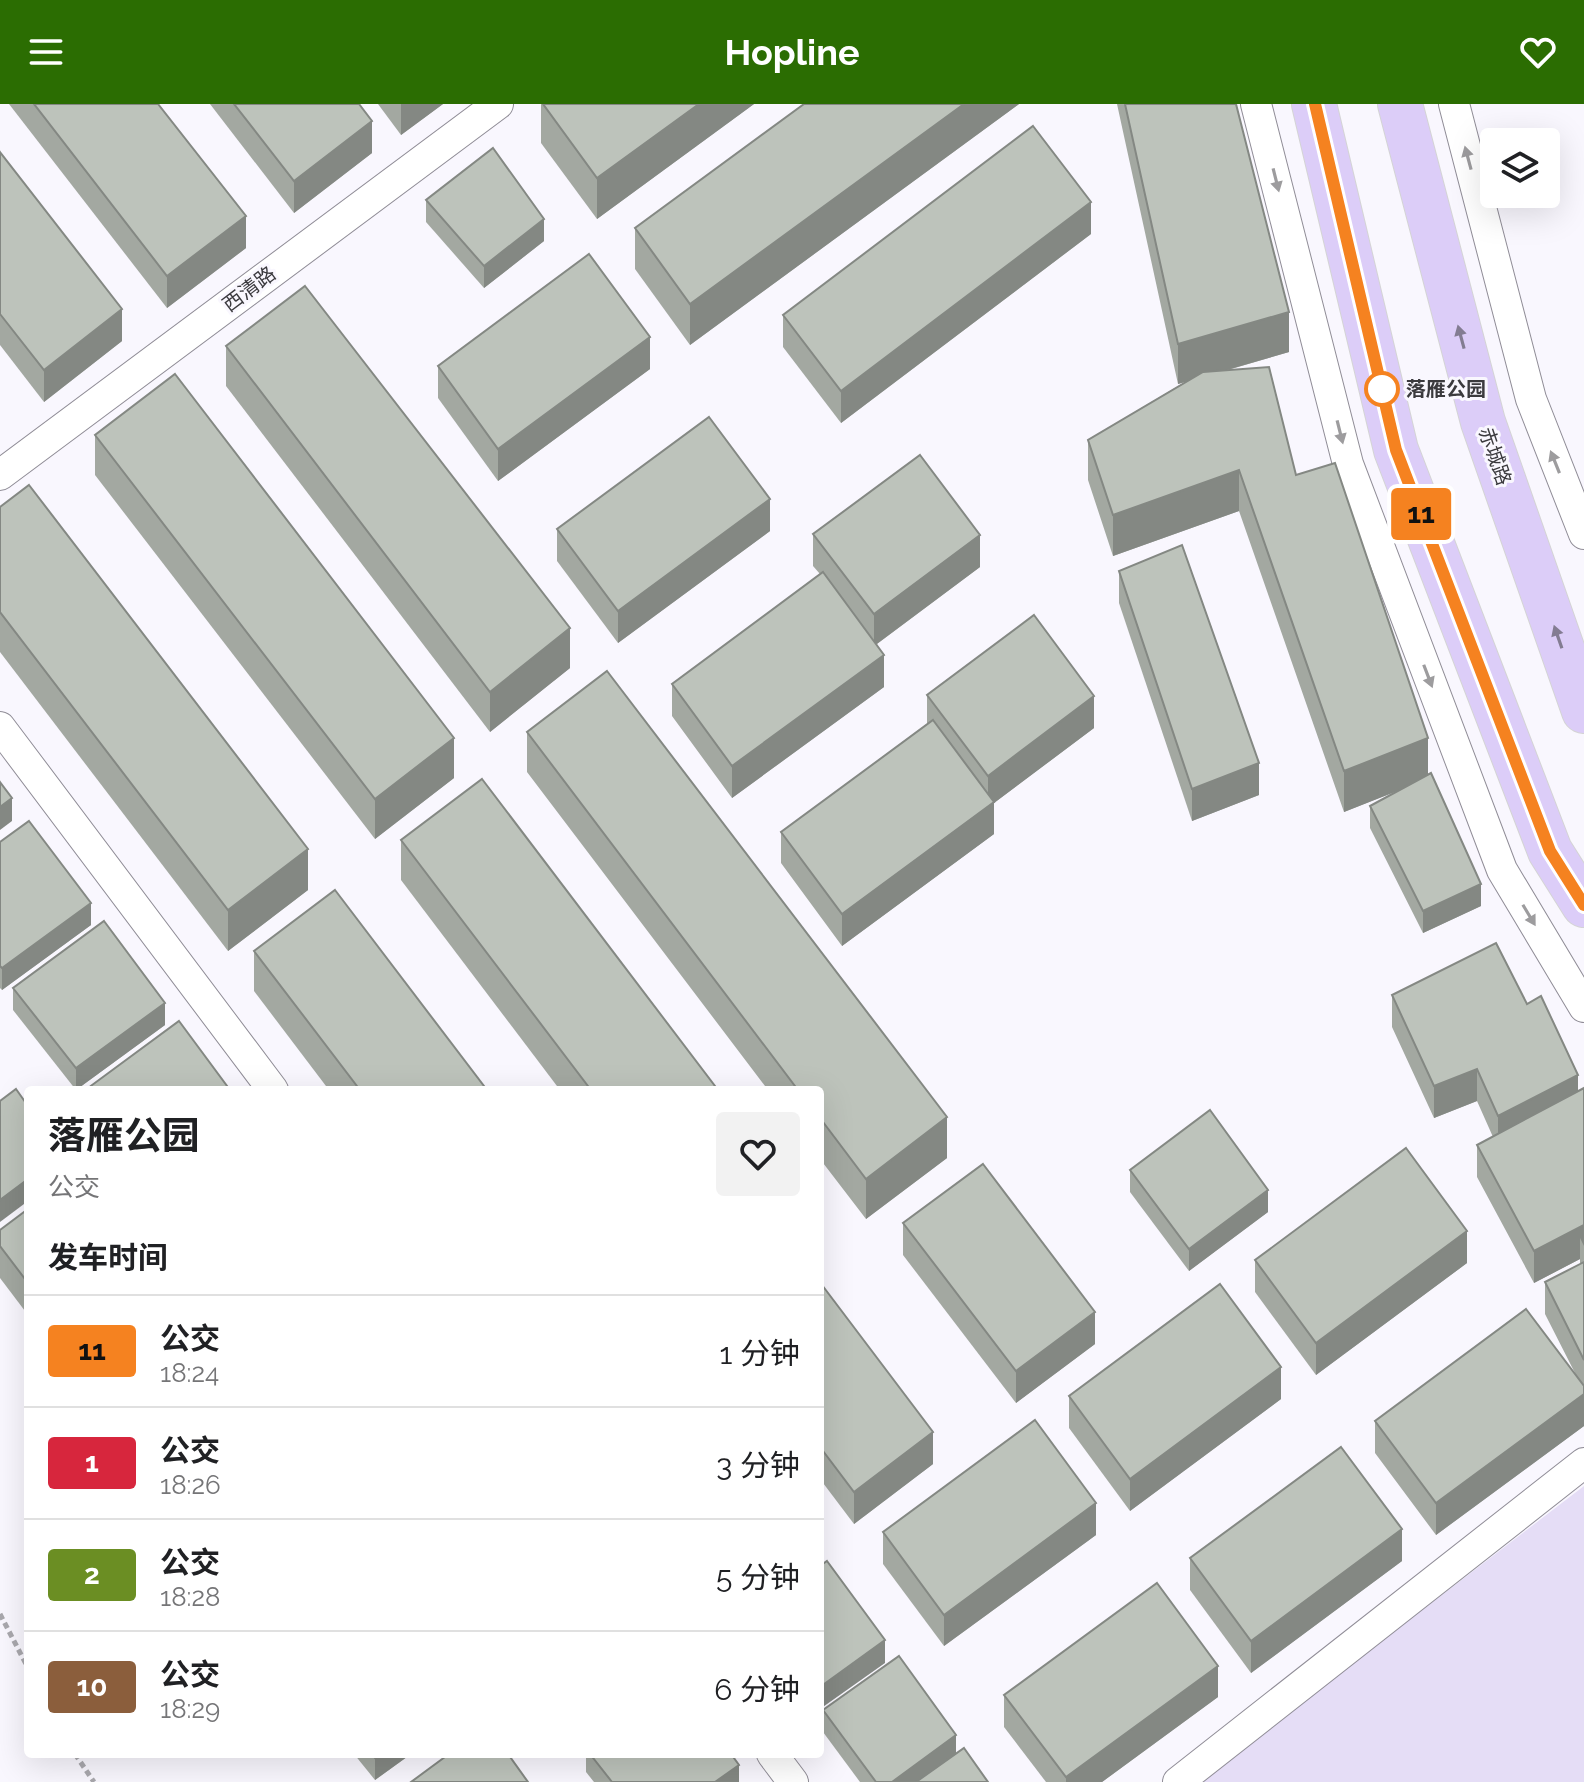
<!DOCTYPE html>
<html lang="zh">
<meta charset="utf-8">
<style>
:root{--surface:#fff;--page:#f2f2f2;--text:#202124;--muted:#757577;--line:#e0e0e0;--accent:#2b6d02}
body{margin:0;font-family:Raleway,"Noto Sans SC",sans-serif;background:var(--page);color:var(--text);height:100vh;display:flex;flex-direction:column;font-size:30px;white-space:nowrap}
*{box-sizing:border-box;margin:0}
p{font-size:26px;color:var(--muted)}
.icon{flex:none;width:44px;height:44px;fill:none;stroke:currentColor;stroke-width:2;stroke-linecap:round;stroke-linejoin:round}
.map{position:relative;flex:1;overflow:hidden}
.drawer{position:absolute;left:24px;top:982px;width:800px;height:672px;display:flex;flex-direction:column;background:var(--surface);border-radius:8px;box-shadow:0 8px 32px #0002}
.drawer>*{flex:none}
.badge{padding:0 16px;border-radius:6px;font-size:28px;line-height:52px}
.tools{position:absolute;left:1480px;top:24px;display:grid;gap:16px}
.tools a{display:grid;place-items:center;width:80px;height:80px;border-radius:8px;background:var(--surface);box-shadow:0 8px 32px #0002;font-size:40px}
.map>.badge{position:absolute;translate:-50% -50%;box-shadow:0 0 0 4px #fff}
h2{padding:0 24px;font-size:30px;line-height:72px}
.round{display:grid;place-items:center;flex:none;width:84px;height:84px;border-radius:8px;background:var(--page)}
.head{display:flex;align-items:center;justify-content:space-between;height:136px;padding:0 24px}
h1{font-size:38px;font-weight:700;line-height:60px}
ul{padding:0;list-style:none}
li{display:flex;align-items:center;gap:24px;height:112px;padding:0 24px;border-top:2px solid var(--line)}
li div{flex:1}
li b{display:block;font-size:30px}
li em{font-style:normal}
li .badge{min-width:88px;font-weight:700;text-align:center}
header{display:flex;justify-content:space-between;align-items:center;height:104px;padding:0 24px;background:var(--accent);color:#fff;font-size:36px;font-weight:700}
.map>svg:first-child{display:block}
.green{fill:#e5ddf6}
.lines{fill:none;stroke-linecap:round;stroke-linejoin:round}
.service-casing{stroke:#908d97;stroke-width:32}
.primary-casing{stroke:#d4d4d5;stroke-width:46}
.path{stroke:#a9a8ad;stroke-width:5;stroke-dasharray:6 4;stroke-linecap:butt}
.service{stroke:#fff;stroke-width:30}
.primary{stroke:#dccdf8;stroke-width:44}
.wall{fill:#a3a8a1}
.shaded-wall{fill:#848883}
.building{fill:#bdc3bb;stroke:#848883;stroke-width:2}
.oneway{fill:#9d9c9e}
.oneway2{fill:#837c92}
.line-casing{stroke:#fff;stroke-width:18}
.line{stroke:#f58220;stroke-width:12}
.stop-dot{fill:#fff;stroke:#f58220;stroke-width:4}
.labels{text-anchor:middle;stroke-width:6;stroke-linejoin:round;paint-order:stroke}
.street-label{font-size:20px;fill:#3b3a3e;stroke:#f9f7fe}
.stop-label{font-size:20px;font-weight:bold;fill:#3b3a3e;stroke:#f9f7fe;text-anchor:start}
</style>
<header><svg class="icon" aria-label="menu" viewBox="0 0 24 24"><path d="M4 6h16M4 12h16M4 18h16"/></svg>Hopline<svg class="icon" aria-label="heart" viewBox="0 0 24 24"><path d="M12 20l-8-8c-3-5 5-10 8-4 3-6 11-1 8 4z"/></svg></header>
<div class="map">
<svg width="1584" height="1678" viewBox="0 0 1584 1678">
<rect width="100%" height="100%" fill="#f9f7fe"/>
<path class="green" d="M1584,1382V1678H1198Z"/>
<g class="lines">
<g class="service-casing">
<g id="service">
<path d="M1256,0L1348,360L1502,766L1584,903"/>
<path d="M1454,0L1531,295L1584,430"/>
<path d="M0,371L498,0"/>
<path d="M0,623L273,986"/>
<path d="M772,1650L793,1678"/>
<path d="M1178,1678L1584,1359"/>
</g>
</g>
<g class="primary-casing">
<g id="primary">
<path d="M1314,0L1396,346L1550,747L1584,801"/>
<path d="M1400,0L1483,318L1584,607"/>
</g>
</g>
<g class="path">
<path d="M0,1510L28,1564"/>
<path d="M75,1650L94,1678"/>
</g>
<use href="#service" class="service"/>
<use href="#primary" class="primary"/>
</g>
<g class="wall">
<path d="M9,0H158L246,144L167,204Z"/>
<path d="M210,0H359L372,49L294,109Z"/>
<path d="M378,0H443L401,31Z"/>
<path d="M541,0H754L597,115L541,39Z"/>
<path d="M804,0H1019L690,241L635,165V124Z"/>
<path d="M1117,0H1236L1289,248L1228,266L1296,371L1428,671L1481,802L1423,829L1370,724V702L1404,684L1344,708L1239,407L1113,452L1088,376V336L1185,278L1178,280Z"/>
<path d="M0,48L122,237L44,298L0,241Z"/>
<path d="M426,96L544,137L484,184L426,118Z"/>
<path d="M1091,130L841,319L783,243V211Z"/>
<path d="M226,242L570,564L490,628L226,282Z"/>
<path d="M438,262L650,265L498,377L438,294Z"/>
<path d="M95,331L454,674L375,735L95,371Z"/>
<path d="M0,403L308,786L228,847L0,548Z"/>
<path d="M557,425L770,427L618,539L557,457Z"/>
<path d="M813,430L980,463L877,540L884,583L732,694L672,612V580L820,470L813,462Z"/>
<path d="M1119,467L1259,691L1192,717L1119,499Z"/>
<path d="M927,591L1094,624L994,699V730L842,842L781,759V728L927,620Z"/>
<path d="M527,628L947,1054L866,1115L820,1055V986H768L527,668Z"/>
<path d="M401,736L718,986H560L401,776Z"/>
<path d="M0,738L91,821L2,886L0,884Z"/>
<path d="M254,847L487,986H329L254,887Z"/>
<path d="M13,884L165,921L76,986L13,906Z"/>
<path d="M1392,891L1527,900L1578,987L1584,984V1322L1436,1431L1375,1349V1317L1576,1271L1545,1210V1178L1580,1160V1155L1534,1179L1477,1073V1041L1493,1033L1477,997L1434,1014L1392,923Z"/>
<path d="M1130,1066L1268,1108L1189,1167L1130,1088Z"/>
<path d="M28,1105V1211L0,1174V1126Z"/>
<path d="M903,1119L1095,1240L1016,1299L903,1151Z"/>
<path d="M1255,1156L1467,1159L1316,1271L1255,1188Z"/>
<path d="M820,1182L933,1360L854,1420L820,1375Z"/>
<path d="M1069,1292L1281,1295L1130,1407L1069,1324Z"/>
<path d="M883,1428L1096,1431L944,1542L883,1460Z"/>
<path d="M1190,1454L1402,1457L1251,1569L1190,1486Z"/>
<path d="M1004,1591L1218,1593L1102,1678H1046L1004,1623Z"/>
<path d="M823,1606L956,1650L988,1678H860L823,1628Z"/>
<path d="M354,1650H411L375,1676Z"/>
<path d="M586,1650H731L739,1678H594L586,1668Z"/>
</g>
<g class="shaded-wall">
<path d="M401,0H443L401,31Z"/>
<path d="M699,0H754L597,115V74Z"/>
<path d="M964,0H1019L690,241V200Z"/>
<path d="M372,17V49L294,109V77Z"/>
<path d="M1091,98V130L841,319V287Z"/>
<path d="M246,112V144L167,204V172Z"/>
<path d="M544,115V137L484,184V162Z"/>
<path d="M122,205V237L44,298V266Z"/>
<path d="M1289,208V248L1178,280V240Z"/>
<path d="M650,233V265L498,377V345Z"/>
<path d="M1239,366V407L1113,452V411Z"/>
<path d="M770,395V427L618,539V507Z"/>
<path d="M980,431V463L874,542V510Z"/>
<path d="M570,524V564L490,628V588Z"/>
<path d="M884,551V583L732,694V662Z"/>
<path d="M1094,592V624L994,699V730L842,842V810L988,703V672Z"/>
<path d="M454,634V674L375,735V695Z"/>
<path d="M1428,634V675L1344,708V667Z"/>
<path d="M1259,659V691L1192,717V685Z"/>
<path d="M12,694V717L0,726V703Z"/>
<path d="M308,745V786L228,847V806Z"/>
<path d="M1481,780V802L1423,829V807Z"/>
<path d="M91,799V821L2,886V864Z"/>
<path d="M165,899V921L76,986V964Z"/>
<path d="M1477,965V997L1434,1014V982Z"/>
<path d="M1578,971V1002L1498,1044V1012Z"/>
<path d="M947,1013V1054L866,1115V1075Z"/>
<path d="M28,1075V1097L0,1118V1096Z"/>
<path d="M1268,1086V1108L1189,1167V1145Z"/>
<path d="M1584,1121V1142L1580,1134V1155L1534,1179V1147Z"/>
<path d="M822,1122V1162L820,1163V1123Z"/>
<path d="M1467,1127V1159L1316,1271V1239Z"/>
<path d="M1095,1208V1240L1016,1299V1267Z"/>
<path d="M1281,1263V1295L1130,1407V1375Z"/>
<path d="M1584,1290V1322L1436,1431V1399Z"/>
<path d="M933,1328V1360L854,1420V1388Z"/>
<path d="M1096,1399V1431L944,1542V1511Z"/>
<path d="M1402,1425V1457L1251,1569V1537Z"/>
<path d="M885,1536V1559L820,1605V1583Z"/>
<path d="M1218,1562V1593L1102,1678H1066V1673Z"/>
<path d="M956,1631V1653L922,1678H892Z"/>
<path d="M381,1650H411L375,1676V1654Z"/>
<path d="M739,1661V1678H715Z"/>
</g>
<g class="building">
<path d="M34,0H158L246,112L167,172Z"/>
<path d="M234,0H359L372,17L294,77Z"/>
<path d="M543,0H699L597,74Z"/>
<path d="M804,0H964L690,200L635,124Z"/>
<path d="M1125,0H1236L1289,208L1178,240Z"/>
<path d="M1033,22L1091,98L841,287L783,211Z"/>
<path d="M493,44L544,115L484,162L426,96Z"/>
<path d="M0,48L122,205L44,266L0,210Z"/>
<path d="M589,150L650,233L498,345L438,262Z"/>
<path d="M305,182L570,524L490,588L226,242Z"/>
<path d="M1269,263L1296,371L1335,359L1428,634L1344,667L1239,366L1113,411L1088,336L1203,268Z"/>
<path d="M175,270L454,634L375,695L95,331Z"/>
<path d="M709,313L770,395L618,507L557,425Z"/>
<path d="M920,351L980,431L874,510L813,430Z"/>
<path d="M29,381L308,745L228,806L0,508V403Z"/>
<path d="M1182,441L1259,659L1192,685L1119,467Z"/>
<path d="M823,468L884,551L732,662L672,580Z"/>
<path d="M1034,511L1094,592L988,672L927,591Z"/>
<path d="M607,567L947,1013L866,1075L820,1014V986H798L527,628Z"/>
<path d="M933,616L994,698L842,810L781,728Z"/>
<path d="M1431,669L1481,780L1423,807L1370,702Z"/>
<path d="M482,675L718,986H591L401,736Z"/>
<path d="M0,678L12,694L0,703Z"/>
<path d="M29,717L91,799L2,864L0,862V738Z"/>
<path d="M335,786L487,986H360L254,847Z"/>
<path d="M104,817L165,899L76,964L13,884Z"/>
<path d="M1496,839L1527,900L1541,892L1578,971L1498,1012L1477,965L1434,982L1392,891Z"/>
<path d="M179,917L230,986H90L88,984Z"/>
<path d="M1584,984V1121L1534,1147L1477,1041Z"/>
<path d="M16,985L28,1002V1075L0,1096V997Z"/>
<path d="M1210,1006L1268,1086L1189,1145L1130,1066Z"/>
<path d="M1406,1044L1467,1127L1316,1239L1255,1156Z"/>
<path d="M983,1060L1095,1208L1016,1267L903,1119Z"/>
<path d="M28,1105V1179L0,1142V1126Z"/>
<path d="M1584,1158V1256L1545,1178Z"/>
<path d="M1220,1180L1281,1263L1130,1375L1069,1292Z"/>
<path d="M822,1181L933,1328L854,1388L820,1343V1182Z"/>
<path d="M1526,1205L1584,1282V1290L1436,1399L1375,1317Z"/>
<path d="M1035,1316L1096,1399L944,1511L883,1428Z"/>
<path d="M1341,1343L1402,1425L1251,1537L1190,1454Z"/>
<path d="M827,1457L885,1536L820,1583V1462Z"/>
<path d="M1157,1479L1218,1562L1066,1673L1004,1591Z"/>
<path d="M899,1552L956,1631L892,1678H876L823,1606Z"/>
<path d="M964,1644L988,1678H916Z"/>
<path d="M372,1650H381L375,1654Z"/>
<path d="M449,1650H508L528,1678H411Z"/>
<path d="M590,1650H731L739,1661L715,1678H612Z"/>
</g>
<defs><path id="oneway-solid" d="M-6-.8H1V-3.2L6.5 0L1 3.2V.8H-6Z" transform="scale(2)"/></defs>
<g class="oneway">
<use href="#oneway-solid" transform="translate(1468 54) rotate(-105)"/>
<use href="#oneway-solid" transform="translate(1276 76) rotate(76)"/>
<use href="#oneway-solid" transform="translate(1340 328) rotate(76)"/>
<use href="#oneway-solid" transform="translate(1555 358) rotate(-112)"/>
<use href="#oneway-solid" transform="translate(1428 572) rotate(69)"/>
<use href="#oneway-solid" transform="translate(1529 811) rotate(59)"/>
</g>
<g class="oneway2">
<use href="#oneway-solid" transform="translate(1461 233) rotate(-105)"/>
<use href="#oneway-solid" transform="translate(1558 533) rotate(-109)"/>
</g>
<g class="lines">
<g class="line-casing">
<path id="line" d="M1315,0L1396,346L1550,747L1584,801"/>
</g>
<use href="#line" class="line"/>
</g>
<circle class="stop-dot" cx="1382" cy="285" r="16"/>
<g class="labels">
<g class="street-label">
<text transform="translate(249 185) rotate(-37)" y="7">西清路</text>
<text transform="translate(1495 352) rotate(71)" y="7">赤城路</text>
</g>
<g class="stop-label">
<text x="1406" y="292">落雁公园</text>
</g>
</g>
</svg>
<div class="tools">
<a><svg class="icon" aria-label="layers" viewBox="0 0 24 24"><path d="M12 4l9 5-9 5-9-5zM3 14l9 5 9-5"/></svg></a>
</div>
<b class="badge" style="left:1421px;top:410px;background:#f58220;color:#111">11</b>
<section class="drawer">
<div class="head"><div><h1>落雁公园</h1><p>公交</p></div><a class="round"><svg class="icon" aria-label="heart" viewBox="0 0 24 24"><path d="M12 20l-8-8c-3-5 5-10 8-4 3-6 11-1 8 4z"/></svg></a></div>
<h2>发车时间</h2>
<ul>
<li><span class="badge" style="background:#f58220;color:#111">11</span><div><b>公交</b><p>18:24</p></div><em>1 分钟</em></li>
<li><span class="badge" style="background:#d7263d;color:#fff">1</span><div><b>公交</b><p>18:26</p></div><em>3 分钟</em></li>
<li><span class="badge" style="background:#6b8e23;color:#fff">2</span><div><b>公交</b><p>18:28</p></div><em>5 分钟</em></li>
<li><span class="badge" style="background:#8b5e3c;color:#fff">10</span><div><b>公交</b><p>18:29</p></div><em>6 分钟</em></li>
</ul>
</section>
</div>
